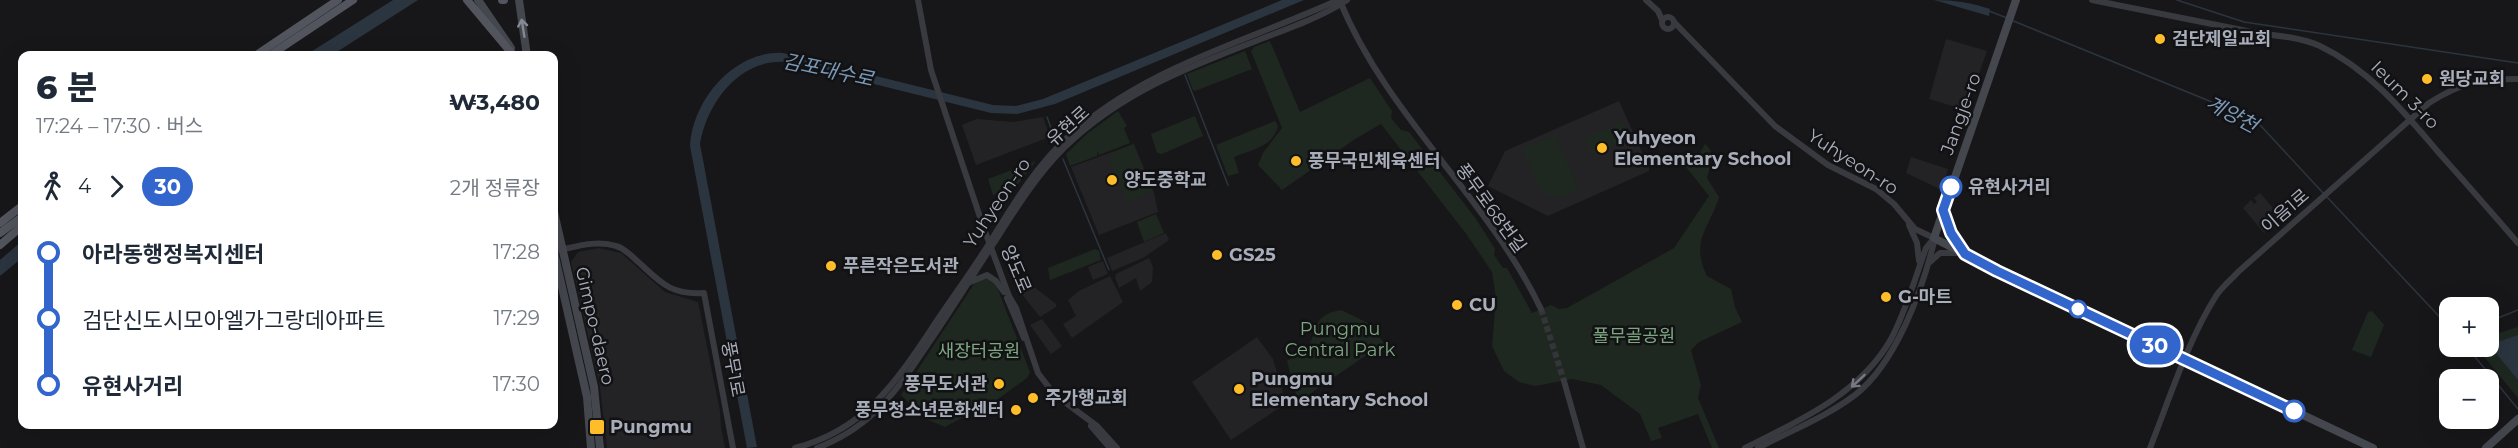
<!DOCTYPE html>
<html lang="ko">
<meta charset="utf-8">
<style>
:root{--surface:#fff;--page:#f6f6f7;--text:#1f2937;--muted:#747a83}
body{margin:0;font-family:Montserrat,"Noto Sans KR",sans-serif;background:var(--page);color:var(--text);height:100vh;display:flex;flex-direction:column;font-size:22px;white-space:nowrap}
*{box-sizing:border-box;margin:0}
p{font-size:20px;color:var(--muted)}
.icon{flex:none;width:33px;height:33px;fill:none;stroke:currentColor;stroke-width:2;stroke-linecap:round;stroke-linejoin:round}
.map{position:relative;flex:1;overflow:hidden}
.sheet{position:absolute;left:18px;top:51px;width:540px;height:378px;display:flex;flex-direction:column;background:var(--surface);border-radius:12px;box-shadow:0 6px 24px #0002}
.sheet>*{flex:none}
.badge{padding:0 12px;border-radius:20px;font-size:21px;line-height:39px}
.fabs{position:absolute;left:2439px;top:297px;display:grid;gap:12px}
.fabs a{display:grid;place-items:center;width:60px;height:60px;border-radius:12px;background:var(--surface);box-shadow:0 6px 24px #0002;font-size:30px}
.map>.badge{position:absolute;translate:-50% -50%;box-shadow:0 0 0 3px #fff}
.legs{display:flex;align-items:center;gap:9px;height:66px;padding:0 18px;font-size:20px}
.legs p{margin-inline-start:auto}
.summary{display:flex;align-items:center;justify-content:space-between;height:102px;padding:0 18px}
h1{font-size:33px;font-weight:800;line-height:45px}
ul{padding:0 18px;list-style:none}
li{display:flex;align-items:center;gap:21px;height:66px;font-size:22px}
li i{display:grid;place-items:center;width:9px;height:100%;margin:0 8px;background:currentColor}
li i::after{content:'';width:15px;height:15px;margin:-8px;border:4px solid;border-radius:50%;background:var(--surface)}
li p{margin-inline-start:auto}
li:first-child i{background:linear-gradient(#0000 50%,currentColor 0)}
li:last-child i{background:linear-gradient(currentColor 50%,#0000 0)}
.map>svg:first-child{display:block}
.built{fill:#232326}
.green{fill:#1e2820}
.water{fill:#2b353f}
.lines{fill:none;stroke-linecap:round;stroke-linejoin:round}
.stream{stroke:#2b353f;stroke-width:1.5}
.tertiary-tunnel{stroke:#343539;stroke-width:6;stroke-dasharray:6 3;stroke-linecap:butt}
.tertiary{stroke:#393a40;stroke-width:6}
.secondary{stroke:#45474f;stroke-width:8}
.primary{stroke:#53555e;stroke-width:8}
.oneway{stroke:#858995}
.oneway2{stroke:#767983}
.line-1-casing{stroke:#fff;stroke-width:14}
.line-1{stroke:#36c;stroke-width:9}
.poi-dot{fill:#ffbe29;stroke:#121214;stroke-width:2}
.stop-1-dot{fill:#fff;stroke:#36c;stroke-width:3}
.labels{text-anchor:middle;stroke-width:5;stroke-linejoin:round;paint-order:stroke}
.poi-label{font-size:18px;font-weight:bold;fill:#a8adba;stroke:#121214;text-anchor:start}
.street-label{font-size:18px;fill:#a8adba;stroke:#121214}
.stop-label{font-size:18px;font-weight:bold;fill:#a8adba;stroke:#121214;text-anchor:start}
.park-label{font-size:18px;fill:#7da781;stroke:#121214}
.water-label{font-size:20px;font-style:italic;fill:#7b9ab8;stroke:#121214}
</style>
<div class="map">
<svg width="2518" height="448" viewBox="0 0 2518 448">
<rect width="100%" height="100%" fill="#171719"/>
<g class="built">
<path d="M1946,39L1987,51L1966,110L1929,99Z"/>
<path d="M1619,101L1649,167V171L1548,216L1488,186L1505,151Z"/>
<path d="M1043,117L1050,137L976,165L962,125L977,119L1013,122Z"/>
<path d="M1134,144L1154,193L1158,212L1099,235L1071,167Z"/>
<path d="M1911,157L1948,169L1942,190L1906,173Z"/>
<path d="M2260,193L2282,218L2276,222L2273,219L2270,221L2273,225L2264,233L2243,208L2251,200L2254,204L2257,202L2254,198Z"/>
<path d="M1166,233L1169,240L1143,258L1112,271L1107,258Z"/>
<path d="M599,248L621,253L665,292L698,302L720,411L721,427L725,448H607L600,387L571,262L578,252Z"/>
<path d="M1149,258L1153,267L1152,282L1140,291L1136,278L1119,288L1115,277L1116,274Z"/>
<path d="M1103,261L1108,274L1093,280L1088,267Z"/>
<path d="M1110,276L1123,302L1072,338L1063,324L1076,316L1068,300L1079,291Z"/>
<path d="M1024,279L1056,304V307L1040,317L1021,293H1018L1015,282Z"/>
<path d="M1042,319L1062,346L1051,354L1030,325Z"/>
<path d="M1257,337L1273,359L1284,396L1275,402L1279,408L1231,440L1192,382Z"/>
</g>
<g class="green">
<path d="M1270,41L1300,112L1370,78L1392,111L1391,118L1401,130L1409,132L1476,219L1495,249L1494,255L1503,268H1507L1532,313L1551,305L1559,309L1567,308L1674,248L1709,196L1686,167L1698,156L1705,144C1717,153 1710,166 1707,178L1719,197C1709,229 1690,241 1707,276L1731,289L1735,307L1742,322L1699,342L1691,350L1701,385L1698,398L1719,448H1712L1698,414L1658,428L1662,438L1651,441L1640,414L1601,385L1572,379L1535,386L1519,382L1504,371L1492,346L1496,298L1492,272L1467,235L1381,124L1355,139L1282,190L1258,165L1263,153L1282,128L1251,51L1254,47Z"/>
<path d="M1245,51L1252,69L1195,91L1193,90L1187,74Z"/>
<path d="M1118,111L1127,126L1124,128L1130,143L1099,155L1097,151V156L1070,166L1066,154L1088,133Z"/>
<path d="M1195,116L1203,136L1162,154L1157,153L1151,134Z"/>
<path d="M1275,121L1278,126C1273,147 1251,150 1234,157L1239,173L1228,176L1216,145Z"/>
<path d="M1624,122L1631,138L1592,154L1585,138Z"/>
<path d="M1555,135L1579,190L1558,199L1541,191L1522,149Z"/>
<path d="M1133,144L1152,192L1127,202L1109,157L1113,155L1112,153Z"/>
<path d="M1036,161L1016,187L993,195L988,179Z"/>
<path d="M1156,214L1164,233L1144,242L1137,222Z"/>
<path d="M1095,249L1099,251L1101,260L1050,280L1048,268Z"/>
<path d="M985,278L991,279L997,287L1030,372L1027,378L991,404L989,403L945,427L926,419L901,395L974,284Z"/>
<path d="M1341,310L1368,323L1384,343L1298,402L1287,361C1293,357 1302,353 1307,347C1321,330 1309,316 1341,310Z"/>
<path d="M2372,311L2384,325L2371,357L2352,350L2368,312Z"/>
<path d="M2518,327V398L2476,347L2488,346L2489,336Z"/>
</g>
<g class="water">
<path d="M393,0H418L332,55H306Z"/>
<path d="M1282,0H1304L1055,104L1017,114L991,113L785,62C739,59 707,103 700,144L757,447L747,448L690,146C692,100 735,50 783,53L993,105L1016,106L1043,99Z"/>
<path d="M1934,0C1954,0 1972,3 1990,9L1989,16Z"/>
<path d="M22,241V258L0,276V260Z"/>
<path d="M2518,335V380L2491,347L2495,343Z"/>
</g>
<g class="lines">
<g class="stream">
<path d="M2177,0L2244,22L2518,63"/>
<path d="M1989,11L2007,18"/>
<path d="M2011,20L2229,109L2261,126L2324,194"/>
<path d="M1185,75L1228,185"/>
<path d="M1047,117L1055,139"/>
<path d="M1063,159L1109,270"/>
<path d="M2327,197L2450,328"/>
<path d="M2488,322L2518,310"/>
<path d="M2466,346L2518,409"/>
</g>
<path class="tertiary-tunnel" d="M1541,309L1564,381"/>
<g class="tertiary">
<path d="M918,0L931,70L983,226L1009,296L1016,308L1038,373L1054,394L1097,426L1117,448"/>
<path d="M1646,0L1658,11L1662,20"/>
<path d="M2092,0L2262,34C2282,36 2302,38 2320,46C2370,70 2404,112 2439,153C2466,183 2492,213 2518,243"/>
<path d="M1340,1C1387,116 1488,198 1541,309"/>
<circle cx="1668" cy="23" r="6"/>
<path d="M1674,22L1775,126L1828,165L1876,189L1894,204L1915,229L1934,238"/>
<path d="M1909,225L1917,243L1919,261"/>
<path d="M560,250C578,246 598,240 616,246C624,248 629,254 635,259C660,281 668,295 704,293L733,448"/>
<path d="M1930,262L1940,253H1961"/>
<path d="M968,283L987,275L996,281L1004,292"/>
<path d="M1007,298L1024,338"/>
<path d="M1564,381L1583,448"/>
<path d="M1091,426L1110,448"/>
<path d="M795,448C865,430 896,382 934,325C952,298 972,271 990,242C1013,205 1035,167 1068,137C1145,67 1246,42 1338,0"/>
<path d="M817,448C873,427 898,389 930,341C954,306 976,270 999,235C1019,204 1038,174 1064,148C1119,94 1186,68 1256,41C1287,29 1320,18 1347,0"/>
<path d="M1745,448C1799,421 1860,394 1891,339C1906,311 1915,278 1926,248L1934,238"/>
<path d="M1758,448C1790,431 1826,417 1855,395C1896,363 1922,291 1934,242"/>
<path d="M2150,448C2169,400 2188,340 2216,296C2222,287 2231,280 2238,272L2429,103C2462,82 2480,79 2518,79"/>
</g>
<g class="secondary">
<path d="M478,0L511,48"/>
<path d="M519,0L527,56"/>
<path d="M2016,0L1934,238L1997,271L2373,448"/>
<path d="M1943,210L1949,229L1964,251"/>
<path d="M554,212L594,387L600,448"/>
<path d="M554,252L587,397L591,448"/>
<path d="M2486,448L2518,419"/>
</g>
<g class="primary">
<path d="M467,0L514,56"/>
<path d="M502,0H504"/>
<path d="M255,56L338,0"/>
<path d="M269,56L353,0"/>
<path d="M0,223L22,206"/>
<path d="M0,233L22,217"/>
<path d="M0,245L22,226"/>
</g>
</g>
<defs><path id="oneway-shaft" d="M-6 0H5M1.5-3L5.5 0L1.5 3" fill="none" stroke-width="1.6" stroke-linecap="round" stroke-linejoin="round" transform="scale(1.5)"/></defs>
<use class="oneway" href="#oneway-shaft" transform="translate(523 28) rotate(-99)"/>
<use class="oneway2" href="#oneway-shaft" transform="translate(1858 381) rotate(137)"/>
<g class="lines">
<g class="line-1-casing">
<path id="line-1" d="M1951,187L1943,210L1951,233L1965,254L1997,271L2294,411"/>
</g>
<use href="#line-1" class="line-1"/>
</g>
<g class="poi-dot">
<circle cx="2160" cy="39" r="6"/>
<circle cx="2427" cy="79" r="6"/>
<circle cx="1602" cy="148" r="6"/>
<circle cx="1296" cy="161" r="6"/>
<circle cx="1112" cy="180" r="6"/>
<circle cx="1217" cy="255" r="6"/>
<circle cx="831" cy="266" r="6"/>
<circle cx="1886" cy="297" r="6"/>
<circle cx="1457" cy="305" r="6"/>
<circle cx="999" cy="384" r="6"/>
<circle cx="1239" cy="389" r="6"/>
<circle cx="1033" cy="398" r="6"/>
<circle cx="1016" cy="410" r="6"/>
<rect x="589" y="419" width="16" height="16" rx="3"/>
</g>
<g class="stop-1-dot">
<circle cx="1951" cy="187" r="10"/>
<circle cx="2078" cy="309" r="8"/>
<circle cx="2294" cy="411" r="10"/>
</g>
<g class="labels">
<g class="poi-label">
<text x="2172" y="45">검단제일교회</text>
<text x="2439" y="85">원당교회</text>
<text x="1614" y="144">Yuhyeon<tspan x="1614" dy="21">Elementary School</tspan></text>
<text x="1308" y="167">풍무국민체육센터</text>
<text x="1124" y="186">양도중학교</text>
<text x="1229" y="261">GS25</text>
<text x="843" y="272">푸른작은도서관</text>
<text x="1898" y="303">G-마트</text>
<text x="1469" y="311">CU</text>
<text x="1251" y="385">Pungmu<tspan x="1251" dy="21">Elementary School</tspan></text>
<text x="987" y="390" text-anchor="end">풍무도서관</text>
<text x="1045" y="404">주가행교회</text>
<text x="1004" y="416" text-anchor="end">풍무청소년문화센터</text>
<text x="610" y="433">Pungmu</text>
</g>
<g class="street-label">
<text transform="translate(2405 95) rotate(45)" y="6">Ieum 3-ro</text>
<text transform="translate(1961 114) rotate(-70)" y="6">Jangje-ro</text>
<text transform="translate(1068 126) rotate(-42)" y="6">유현로</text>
<text transform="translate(1853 162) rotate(33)" y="6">Yuhyeon-ro</text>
<text transform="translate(997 203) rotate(-56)" y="6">Yuhyeon-ro</text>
<text transform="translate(1491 208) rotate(54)" y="6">풍무로68번길</text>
<text transform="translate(2285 211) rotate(-41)" y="6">이음1로</text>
<text transform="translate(1016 269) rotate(67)" y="6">양도로</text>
<text transform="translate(595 326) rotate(77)" y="6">Gimpo-daero</text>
<text transform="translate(733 369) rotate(79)" y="6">풍무1로</text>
</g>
<g class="stop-label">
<text x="1968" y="193">유현사거리</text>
</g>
<g class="park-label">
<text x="1340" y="335">Pungmu<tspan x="1340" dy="21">Central Park</tspan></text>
<text x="1634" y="342">풀무골공원</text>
<text x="979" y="357">새장터공원</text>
</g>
<g class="water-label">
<text transform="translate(828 70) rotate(12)" y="7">김포대수로</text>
<text transform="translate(2232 114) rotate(28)" y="7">계양천</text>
</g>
</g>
</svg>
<div class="fabs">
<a>+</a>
<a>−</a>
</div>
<b class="badge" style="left:2155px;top:345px;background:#36c;color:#fff">30</b>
<section class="sheet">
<div class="summary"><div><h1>6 분</h1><p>17:24 – 17:30 · 버스</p></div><b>₩3,480</b></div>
<div class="legs"><svg class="icon" aria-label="walk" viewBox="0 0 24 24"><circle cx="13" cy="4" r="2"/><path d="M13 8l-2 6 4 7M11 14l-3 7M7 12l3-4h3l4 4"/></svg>4<svg class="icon" aria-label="forward" viewBox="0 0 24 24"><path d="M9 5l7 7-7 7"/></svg><b class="badge" style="background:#36c;color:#fff">30</b><p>2개 정류장</p></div>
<ul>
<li><i style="color:#36c"></i><b>아라동행정복지센터</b><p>17:28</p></li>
<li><i style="color:#36c"></i><span>검단신도시모아엘가그랑데아파트</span><p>17:29</p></li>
<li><i style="color:#36c"></i><b>유현사거리</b><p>17:30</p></li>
</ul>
</section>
</div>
